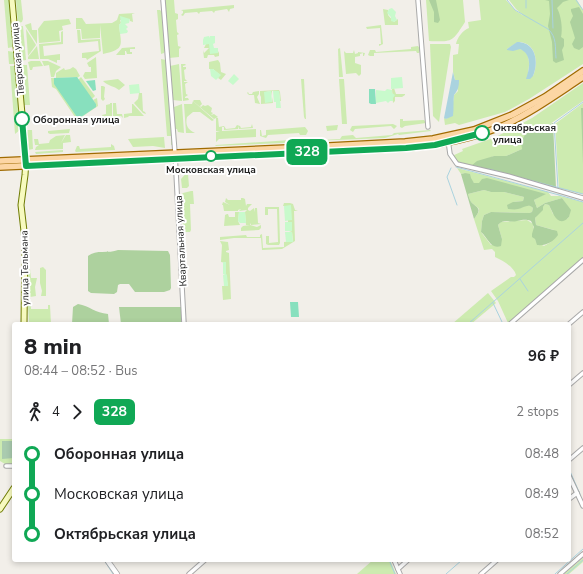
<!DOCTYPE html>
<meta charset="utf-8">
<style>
:root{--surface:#fff;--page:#f6f6f6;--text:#202124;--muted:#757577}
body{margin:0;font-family:"Nunito Sans",sans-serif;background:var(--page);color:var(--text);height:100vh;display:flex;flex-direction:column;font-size:15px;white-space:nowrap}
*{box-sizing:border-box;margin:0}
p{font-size:13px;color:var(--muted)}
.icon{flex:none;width:22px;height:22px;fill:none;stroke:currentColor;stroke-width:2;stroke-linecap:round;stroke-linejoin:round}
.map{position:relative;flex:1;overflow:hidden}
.panel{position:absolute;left:12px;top:322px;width:559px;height:240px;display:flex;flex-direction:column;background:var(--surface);border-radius:4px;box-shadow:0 2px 6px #0003}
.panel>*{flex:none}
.badge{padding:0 8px;border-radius:6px;font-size:14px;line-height:26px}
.map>.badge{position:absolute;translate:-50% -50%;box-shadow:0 0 0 2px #fff}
.legs{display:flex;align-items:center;gap:6px;height:44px;padding:0 12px;font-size:13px}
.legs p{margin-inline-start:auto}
.headline{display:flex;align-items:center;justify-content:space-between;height:68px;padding:0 12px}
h1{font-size:22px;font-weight:800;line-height:30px}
ul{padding:0 12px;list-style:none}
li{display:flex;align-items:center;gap:14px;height:40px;font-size:15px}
li i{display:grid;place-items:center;width:6px;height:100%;margin:0 5px;background:currentColor}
li i::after{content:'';width:10px;height:10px;margin:-5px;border:3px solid;border-radius:50%;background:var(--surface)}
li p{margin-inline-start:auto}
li:first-child i{background:linear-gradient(#0000 50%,currentColor 0)}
li:last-child i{background:linear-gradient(currentColor 50%,#0000 0)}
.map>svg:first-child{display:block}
.grass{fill:#cdebb0;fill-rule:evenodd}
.forest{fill:#add19e}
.cemetery{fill:#aacbaf}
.park{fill:#c8facc}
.pitch{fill:#88e0be}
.water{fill:#aad3df}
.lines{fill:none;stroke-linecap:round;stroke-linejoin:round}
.stream{stroke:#aad3df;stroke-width:1}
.minor-casing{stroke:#a9a9a9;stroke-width:5.5}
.tertiary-casing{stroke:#a9a9a9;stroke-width:6}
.secondary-casing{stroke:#707d05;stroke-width:7}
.primary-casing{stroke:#a06b00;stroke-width:8}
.minor{stroke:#fff;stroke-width:3.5}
.tertiary{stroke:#fff;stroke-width:4.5}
.secondary{stroke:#f7fabf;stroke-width:5}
.primary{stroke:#fcd6a4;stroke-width:5.5}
.line-1-casing{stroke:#fff;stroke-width:9}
.line-1{stroke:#10a855;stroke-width:6}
.stop-1-dot{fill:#fff;stroke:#10a855;stroke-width:2}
.labels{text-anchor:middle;stroke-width:4;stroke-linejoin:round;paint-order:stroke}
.street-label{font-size:10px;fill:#222;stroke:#fff}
.stop-label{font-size:10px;font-weight:bold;fill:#222;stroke:#fff;text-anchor:start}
</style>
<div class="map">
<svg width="583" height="574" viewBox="0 0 583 574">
<rect width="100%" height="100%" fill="#f2efe9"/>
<g class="grass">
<path d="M4,0H9L13,47L8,48Z"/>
<path d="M16,0H21L23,19L22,22L18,23Z"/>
<path d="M164,0H174L175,13L178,14V19L176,20L177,32L179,34L177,35L178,46L181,47L179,49V57L169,58Z"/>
<path d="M426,0H463L465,22C452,42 453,42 429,41Z"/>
<path d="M479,0H506L516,11L524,16L516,9L509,0H577L583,10V64L529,99L505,112L459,125L455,123L445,125L444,118L447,119L453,102L454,95L458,91L453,72V55L458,54L459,44H456C457,38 463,30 469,28L468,22L481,20ZM518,42C536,42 539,62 533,76L528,72C530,64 530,51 520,49C516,48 511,49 507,49Z"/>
<path d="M234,5V8L230,9L229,12L227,9L215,11L214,13L212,11L200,12L199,14L197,12L185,13L183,16L181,15L183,13V11L181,10Z"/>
<path d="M383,9L388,10V15L394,22L398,19V25H385Z"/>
<path d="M157,10H160L162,12L165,51L164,53L161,54Z"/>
<path d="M135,13L132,14L133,22L130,21V19L120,20L121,23L119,25C121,45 126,49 103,54L100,25V38L82,39L81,29H76V18H82L86,24L112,23L117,20L119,14Z"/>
<path d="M69,19L71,24L62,26L63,30L59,31L60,41L39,43L38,29L44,21Z"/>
<path d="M31,23L32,30H37V44L26,27L25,25Z"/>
<path d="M381,25L383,44L379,46V44H381L380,28L367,29L366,27Z"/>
<path d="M23,26L26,60L21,61L18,27Z"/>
<path d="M26,29L36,45L28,56Z"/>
<path d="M77,30H80L81,40L100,39L101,51L87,60L86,58H82V53L99,51L98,41L78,43Z"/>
<path d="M63,31V44L43,46L44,56L60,54V60H57V63L48,59H40L39,44L61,42V32Z"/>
<path d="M206,44H209L218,53L219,51V56L215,57L214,55H208L207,58H204L203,50L204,53L209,48H204Z"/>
<path d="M430,44H450L451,47L439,122L433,116Z"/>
<path d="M37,46L39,59H28V57Z"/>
<path d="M418,46L420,49L419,53H417L416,51L374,53V56H370L368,55L370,50H375L376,52L411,49V47Z"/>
<path d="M135,47V49H130V52H132V54H127L126,51H125V55H116L122,48Z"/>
<path d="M340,48L343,77H339L338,49Z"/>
<path d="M354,50L355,54L358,53V52L365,53L364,56H363V53L360,54V56L355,57V63L361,65V74L359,76L356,73L346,74L344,51L346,53H353Z"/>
<path d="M8,51L14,52L15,64H9Z"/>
<path d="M96,57L97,78L85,79L83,76L85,72H91V67H89L87,63Z"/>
<path d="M161,59L166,60L173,145H171V136H167Z"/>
<path d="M218,60L220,63L221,72L226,74L221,80L218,78L220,75L213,69H209V62Z"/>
<path d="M31,61H40L43,66L33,67L32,70H30L28,62Z"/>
<path d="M42,61H48L61,67L56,71L54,77H51L49,65L44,66Z"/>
<path d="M179,64L182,101L173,100L170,66Z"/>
<path d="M181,64H185L186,65L183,66V67H186V69L184,70L185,79L187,81H184V82H188L185,84L186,94L188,95L185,97V98H188L189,100L183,101Z"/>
<path d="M21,65H27L30,105H24Z"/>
<path d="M10,66H15L20,130L15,134Z"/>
<path d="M73,67L76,69L80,76L77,78L76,77L56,78V73L64,68L65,70L70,69Z"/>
<path d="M81,77L95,96L92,99L78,80Z"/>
<path d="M51,78H54V84L96,104L93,100L97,98L98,106L77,120L56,89L52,87Z"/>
<path d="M118,79L125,85L119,90C114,86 108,86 103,81Z"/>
<path d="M301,79H304L306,119H305L304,117Z"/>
<path d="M339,79H344L347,124H342Z"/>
<path d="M583,83V101L550,124V130L543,132L522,149L506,156H494L471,166L457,163L452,156L463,151L462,149L496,137L532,118Z"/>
<path d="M101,86H103L105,87L104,97L105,99L103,101L101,99Z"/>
<path d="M394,88L396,94H405V95L402,97H395V101L393,103L392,89Z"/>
<path d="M279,90L280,92L281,101H280L279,91H272V96L271,91L265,92V102H272V97L273,103L261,104V97L260,95V91Z"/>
<path d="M259,91V94L257,97L260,104L255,103L254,95H249L247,93L248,92L249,94H252L253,92Z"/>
<path d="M139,93H142L143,111L145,112L146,114L143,113L134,103L138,99Z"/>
<path d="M194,100H200L202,104L200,106L201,107L203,105L205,106L208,105L212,108L211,112L213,113L211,115L214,114L218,117L214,119L193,101Z"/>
<path d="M193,101L214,120L212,121L200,112H193L187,117C185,125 188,130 195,133H186L184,104H192Z"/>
<path d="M110,103H112V117H103L102,115L106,114V105L110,104Z"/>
<path d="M113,103H116L117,114H122L123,118L121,116L113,117Z"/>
<path d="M583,103V194L559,188L555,124Z"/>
<path d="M132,104H133L144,116H129L128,117L124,118V114L132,113Z"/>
<path d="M182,104L184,133L178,132L177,129H175L174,107Z"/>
<path d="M216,118H218L219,127L224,126L226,129L235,128L237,125L240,126L241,128L251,127L252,124L253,128L239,129L238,126V129L224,130V127H222V131L256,129V137L219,139L216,142V132L220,131H216Z"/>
<path d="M400,119H403V121L424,120L426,123L405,126L402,128L400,127Z"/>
<path d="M393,124L397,126L394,129L391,126L355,129L353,132L350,130L352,126Z"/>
<path d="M338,125L337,130L327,131L326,126Z"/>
<path d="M305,127L308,131L306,135H300L299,133L268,135L266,138L260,136V130H261L262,136L266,135V130Z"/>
<path d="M70,129L69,133L50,134L48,133V131Z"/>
<path d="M26,130H32L33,149L28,150Z"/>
<path d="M430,130L431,131L399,135L398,134L385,138L312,141L314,138H319L320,140L340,139L342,136L353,135L356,138L392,135L394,133Z"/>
<path d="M65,135L61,143L66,135H70L71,142L63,143V149L35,150L36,147L39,145H35L34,139H38L39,144L49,143L50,140L56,136Z"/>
<path d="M164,137L165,148L153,146L133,147L128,139Z"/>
<path d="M305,139L308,142L215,146L216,145Z"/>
<path d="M111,144L114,146L115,150L76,152L75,151L77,146H79L80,149L111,147Z"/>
<path d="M63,150V152L36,154L35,152Z"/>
<path d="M191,168H194L188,174L189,186L187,188H182L181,179Z"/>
<path d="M457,168L548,192L551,196H560L583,202V259L508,323L498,301L491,291L511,277H514L516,275C514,267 502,260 495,257V252L492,249L484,250L474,219C481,209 481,210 472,203C470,201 469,197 468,194L484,190L491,192H504L524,197L523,201L513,202L521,208C526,205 529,204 533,208L532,212L529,213L491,212L484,215L482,221L481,232L491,245L502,239L498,225L501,222L527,220L533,224L536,242L544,246L551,242L554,230L536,225L535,218L545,204L549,205L553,214L567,219L569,217L570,210L562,198L545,203L537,208L534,200L545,194L474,183L465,173L461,174Z"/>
<path d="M191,191H193L194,204H190L191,230L190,232H185L183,227L181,195L183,193Z"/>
<path d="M226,198L228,200H241V198H243L245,199L246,206L247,204H252L248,208V210L250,211L254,208L255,212V208H257L258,223L261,224L251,225V223L250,225H246L245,212L247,210L239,211L241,209L238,210V211H224L223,205H222L223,202L230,205L225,202Z"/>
<path d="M284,203H290L293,204L295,210L298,211H294L295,241L282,249L262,250L261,238H234L220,240V237L246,235L247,237H260V235L262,234L263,248L284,247V242L293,241L292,232H289L292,231L291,222H288V220H291V206H283Z"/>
<path d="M265,207H279L280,243L279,245H268L266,244V236H269V243L278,242L277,209H268V215H265Z"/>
<path d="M235,212H239L238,221L240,225L224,226L225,215L227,214H228L229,217H235Z"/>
<path d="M250,225L257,227L261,225V228L259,230L241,231V228L243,226Z"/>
<path d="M220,241L228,242L229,250L226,251V252L229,253L231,299L223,300L222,286H228L226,274V263L221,262L222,245Z"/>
<path d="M43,267L46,270V296H41L42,291L40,283V268Z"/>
<path d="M28,269H30L31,278H37L35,287L36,296L30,297L28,295Z"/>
<path d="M488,293L496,303L471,324H452Z"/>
<path d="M28,305H31V309H48V305H50L51,324H29Z"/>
<path d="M0,439H14V441L2,442V458H14V464H5L0,461Z"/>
<path d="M583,558V562L569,574H564Z"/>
<path d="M373,560H390L396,574H357Z"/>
</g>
<g class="forest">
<path d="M429,0H436L440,20L438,23L434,22V12Z"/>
<path d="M545,0H569L563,2L557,8C561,15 563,29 561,37L564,39V46L562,50L564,60L556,63L553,61L552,42L548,26L550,14L549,1Z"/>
<path d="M579,7L583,14V47L579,50L574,48L572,44L575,38L570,22L573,16L571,11V9Z"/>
<path d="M581,108H583V164Z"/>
<path d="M553,123L556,188L471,166L477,161L494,156H506L522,149L521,142L526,133L537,130L543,132L550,130V124Z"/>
<path d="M465,173L470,174L471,178L474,183H479L482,179L487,178L546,194L534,200L537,208L545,203L562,198L571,210L569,217C558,229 553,213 549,205L545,204L543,207V210L535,218L536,225L557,231L558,235C553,242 546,246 537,245L535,239L532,237V234L534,227L531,221C525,219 523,220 517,221C510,223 504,218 498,225L502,239L501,246C491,250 488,238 481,232L482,221L484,215L491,212L529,213L532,212L533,208C528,203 524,208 518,209C514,210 511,209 508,209L507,205L513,202L523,201L524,197L504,192H491L484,190L468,194C469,197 470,201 472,203C481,210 480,210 474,219L461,174Z"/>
<path d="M118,250L168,251L170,255L171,288L170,290L164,292H135L129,284H120L118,285L117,292L114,294L91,293L88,291V256C96,249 109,254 118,250Z"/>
<path d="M78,304C90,306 95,313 108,314L109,324H72L73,307Z"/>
<path d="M119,307H181V324H121Z"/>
</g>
<path class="cemetery" d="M2,441H14V458L2,459Z"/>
<g class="park">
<path d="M392,8L396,12L395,16L397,20L394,22L391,21V17L387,13L389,9Z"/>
<path d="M120,16L130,19L129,23L125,24L128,27L126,29L128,31L127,33L120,34L119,25L121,23Z"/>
<path d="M209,36L210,38V36H215V43L213,44L214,48H218V53L210,54L209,44L203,45V40L204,37Z"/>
<path d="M210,69H213L221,75L216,80L211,76Z"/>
<path d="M234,74L239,79L233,85L228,81Z"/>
<path d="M402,77L403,88L391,89V78Z"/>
<path d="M139,84L140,93L130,94L129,85Z"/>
<path d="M387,89L392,90V93L395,95L393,98V101H390L388,103L386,101L376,103V90L385,91Z"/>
<path d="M271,91L272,102L265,103L264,92Z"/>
<path d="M273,91H279L281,108H276V102H274Z"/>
<path d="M291,205L292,220L285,221L284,206Z"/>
<path d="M239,212H245L246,223H240L238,221Z"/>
<rect x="285" y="222" width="7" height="9"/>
<path d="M285,232H292L293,242H286Z"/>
<path d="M223,262H226V274L227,275L228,286H224L223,275H225L223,274Z"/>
</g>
<g class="pitch">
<path d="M77,77L96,104V107L81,117H77L54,84V78Z"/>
<path d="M95,80L96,90L93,91L86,81Z"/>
<path d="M369,89H375L376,104H371L369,103Z"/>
<path d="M290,302H298L299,317H291Z"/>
</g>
<g class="water">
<path d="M517,42C536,42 539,62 533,76L530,79H526C530,68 532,54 520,49L513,51L507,50V49Z"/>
<path d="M453,72L455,80H459C459,87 458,90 454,95C453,102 454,108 453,116L446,119L444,118Z"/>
</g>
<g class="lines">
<g class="stream">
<path d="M507,0L515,10L548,29C557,37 555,47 556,58"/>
<path d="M526,0V8"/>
<path d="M552,0L553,28"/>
<path d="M576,0L583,10"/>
<path d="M456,167L559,195"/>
<path d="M451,168L447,177L457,205"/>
<path d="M489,169L507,174"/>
<path d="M514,176L583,194"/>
<path d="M558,188L554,123L583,102"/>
<path d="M559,195L583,202"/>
<path d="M520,279L528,291"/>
<path d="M493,303L503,324"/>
<path d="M468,324L583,223"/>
<path d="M569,469L580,494"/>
<path d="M104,560L113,574"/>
<path d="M389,560L395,574"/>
<path d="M446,574L462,560"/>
<path d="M555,574L583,549"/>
<path d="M567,574L583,560"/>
</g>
<g class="minor-casing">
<g id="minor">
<path d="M163,0L175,153L184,324"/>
<path d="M418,0L428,127"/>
<path d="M448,140L450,154L457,164L508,176L583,198"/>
<path d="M510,324L583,260"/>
<path d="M569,324L583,312"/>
<path d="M569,385L583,373"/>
<path d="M569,460L583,448"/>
<path d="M6,466H14"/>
<path d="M569,476L583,506"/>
<path d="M569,499L577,493"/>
<path d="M394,560L400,574"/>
<path d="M398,569L408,560"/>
<path d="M189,574L205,560"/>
<path d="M481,574L497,560"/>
<path d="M560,574L583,554"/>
</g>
</g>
<g class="tertiary-casing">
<path id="tertiary" d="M107,560L117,574"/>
</g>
<g class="secondary-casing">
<g id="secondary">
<path d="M12,0L26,160L25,175L21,205L25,240L24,324"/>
<path d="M0,509L14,488"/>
</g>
</g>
<g class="primary-casing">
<g id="primary">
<path d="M0,161L310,147L405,142L433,139L474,130L512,115L545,97L583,71"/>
<path d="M0,167L406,148C439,145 471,139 502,126C531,113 557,94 583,77"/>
</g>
</g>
<use href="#minor" class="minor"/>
<use href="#tertiary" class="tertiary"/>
<use href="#secondary" class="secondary"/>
<use href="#primary" class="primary"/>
</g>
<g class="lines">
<g class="line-1-casing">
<path id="line-1" d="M22,119L26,166L406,148L435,145L482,133"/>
</g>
<use href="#line-1" class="line-1"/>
</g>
<g class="stop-1-dot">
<circle cx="22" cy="119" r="7"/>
<circle cx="482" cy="133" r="7"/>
<circle cx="211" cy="156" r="5"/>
</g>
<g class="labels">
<g class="street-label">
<text transform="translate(17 59) rotate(-95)" y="4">Тверская улица</text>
<text transform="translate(180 241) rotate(-93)" y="4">Квартальная улица</text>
<text transform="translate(24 268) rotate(-91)" y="4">улица Тельмана</text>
</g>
<g class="stop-label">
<text x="33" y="123">Оборонная улица</text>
<text x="493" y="131">Октябрьская<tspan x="493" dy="12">улица</tspan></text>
<text x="211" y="173" text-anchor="middle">Московская улица</text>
</g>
</g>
</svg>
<b class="badge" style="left:307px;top:152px;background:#10a855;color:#fff">328</b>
<section class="panel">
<div class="headline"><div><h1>8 min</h1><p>08:44 – 08:52 · Bus</p></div><b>96 ₽</b></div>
<div class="legs"><svg class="icon" aria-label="walk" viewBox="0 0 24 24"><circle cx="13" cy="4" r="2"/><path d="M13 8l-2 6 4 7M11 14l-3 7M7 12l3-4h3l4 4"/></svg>4<svg class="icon" aria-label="forward" viewBox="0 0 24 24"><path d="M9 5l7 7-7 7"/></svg><b class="badge" style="background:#10a855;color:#fff">328</b><p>2 stops</p></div>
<ul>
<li><i style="color:#10a855"></i><b>Оборонная улица</b><p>08:48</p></li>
<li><i style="color:#10a855"></i><span>Московская улица</span><p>08:49</p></li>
<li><i style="color:#10a855"></i><b>Октябрьская улица</b><p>08:52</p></li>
</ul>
</section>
</div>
